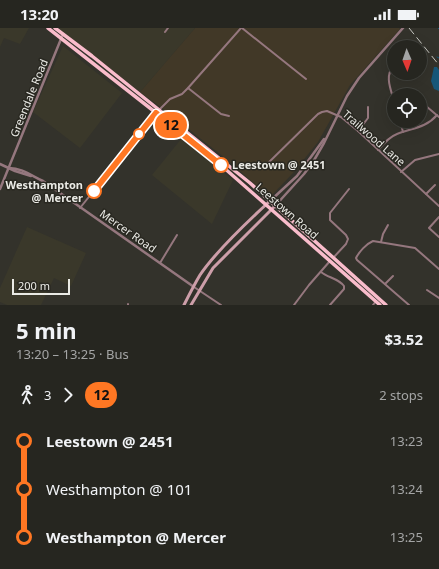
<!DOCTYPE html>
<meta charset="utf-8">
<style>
:root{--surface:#262620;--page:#32322d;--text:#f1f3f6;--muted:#a4a5a5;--line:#42433e}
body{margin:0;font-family:"Noto Sans",sans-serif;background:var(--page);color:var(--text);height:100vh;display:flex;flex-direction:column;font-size:15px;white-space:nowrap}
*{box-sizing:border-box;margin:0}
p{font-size:13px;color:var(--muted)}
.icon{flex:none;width:22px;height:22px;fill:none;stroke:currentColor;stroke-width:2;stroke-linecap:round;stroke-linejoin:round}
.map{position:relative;height:277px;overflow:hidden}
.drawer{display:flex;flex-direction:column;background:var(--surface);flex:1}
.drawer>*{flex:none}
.badge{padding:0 8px;border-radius:13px;font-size:14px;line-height:26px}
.needle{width:26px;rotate:178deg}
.fabs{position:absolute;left:387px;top:12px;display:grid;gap:8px}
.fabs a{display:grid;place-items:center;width:40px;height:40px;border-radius:50%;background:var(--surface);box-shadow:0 4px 16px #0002,0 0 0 1px var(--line);font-size:20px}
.scale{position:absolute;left:12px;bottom:10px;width:58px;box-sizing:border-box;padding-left:4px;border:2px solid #eaeae5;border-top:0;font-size:11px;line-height:14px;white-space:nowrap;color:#eaeae5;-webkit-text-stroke:3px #292821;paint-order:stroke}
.map>.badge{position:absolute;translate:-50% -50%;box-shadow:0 0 0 2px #fff}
.legs{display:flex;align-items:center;gap:6px;height:44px;padding:0 16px;font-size:13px}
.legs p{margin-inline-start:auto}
.overview{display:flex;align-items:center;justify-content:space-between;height:68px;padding:0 16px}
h1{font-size:22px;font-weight:700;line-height:30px}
ul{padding:0 16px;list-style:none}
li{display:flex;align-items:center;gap:14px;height:48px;font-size:15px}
li i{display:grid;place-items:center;width:6px;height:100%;margin:0 5px;background:currentColor}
li i::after{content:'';width:10px;height:10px;margin:-5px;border:3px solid;border-radius:50%;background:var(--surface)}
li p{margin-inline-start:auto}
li:first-child i{background:linear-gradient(#0000 50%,currentColor 0)}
li:last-child i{background:linear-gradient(currentColor 50%,#0000 0)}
.status{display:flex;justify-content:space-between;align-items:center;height:28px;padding:0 20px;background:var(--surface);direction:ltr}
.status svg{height:11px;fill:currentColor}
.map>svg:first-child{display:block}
.commercial{fill:#413827}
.built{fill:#3a382a}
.water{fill:#175779}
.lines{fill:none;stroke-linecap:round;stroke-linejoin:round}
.stream{stroke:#175779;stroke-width:1}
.minor{stroke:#95777e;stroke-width:2}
.tertiary{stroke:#95777e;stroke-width:2.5}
.secondary{stroke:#cd9ea9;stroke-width:3}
.primary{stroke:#f9bccb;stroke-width:3.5}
.rail{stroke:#c9c9c4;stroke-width:1;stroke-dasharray:8 4;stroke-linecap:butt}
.line-1-casing{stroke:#fff;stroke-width:9}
.line-1{stroke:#ff7723;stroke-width:6}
.stop-1-dot{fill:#fff;stroke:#ff7723;stroke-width:2}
.labels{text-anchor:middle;stroke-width:3;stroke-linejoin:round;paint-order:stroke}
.street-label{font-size:11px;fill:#eaeae5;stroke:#292821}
.stop-label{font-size:11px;font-weight:bold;fill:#eaeae5;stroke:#292821;text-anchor:start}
</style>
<div class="status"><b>13:20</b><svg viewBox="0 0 49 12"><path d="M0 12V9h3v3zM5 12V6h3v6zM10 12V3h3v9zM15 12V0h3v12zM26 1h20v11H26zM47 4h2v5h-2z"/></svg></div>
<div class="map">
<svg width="439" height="277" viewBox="0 0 439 277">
<rect width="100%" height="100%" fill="#33322b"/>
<path class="commercial" d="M195,0H399L400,1L350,57L318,114L293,145L272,167L268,168L230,134L167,84L140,64Z"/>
<g class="built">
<path d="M0,0H29L20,16L4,10L0,19Z"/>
<path d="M58,0H195L140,64Z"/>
<path d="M63,18L122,65L80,120L33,84Z"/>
<path d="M182,110L233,152L212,196L152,147Z"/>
<path d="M27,199L86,225L71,258L54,250L41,277H7L0,274V260Z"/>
</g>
<path class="water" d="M434,39H437L439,42V63L434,61L431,53Z"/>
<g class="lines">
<g class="stream">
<path d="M438,0L439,1"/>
<path d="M437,29L439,30"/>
</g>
<g class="minor">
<path d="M242,0L306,51"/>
<path d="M165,4L168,0"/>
<path d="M394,38C384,47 391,62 394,73"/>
<path d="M188,60L221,86L229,88"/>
<path d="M420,73L439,89"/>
<path d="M159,82L170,71L182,66L188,60L241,0"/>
<path d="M400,93L403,104"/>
<path d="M358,103L368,90V79"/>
<path d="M378,122C383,116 389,109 397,106C412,100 426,100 437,87"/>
<path d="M262,141L318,86L322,84L327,83L341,89L358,103L439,178"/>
<path d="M401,144L415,132L439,126"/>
<path d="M426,166L435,157"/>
<path d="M80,180L156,85"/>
<path d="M439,189L429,200L439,209"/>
<path d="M381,214L383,206L388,197"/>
<path d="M333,230L346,216L348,211L346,207L330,192V185L349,161"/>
<path d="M160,235L177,207"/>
<path d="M321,244C328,250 338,250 344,258V261L330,277"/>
<path d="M385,256L393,248"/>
<path d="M194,259L221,277"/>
<path d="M427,262L439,270"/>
<path d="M128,277V276"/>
<path d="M294,277L309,257L330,233"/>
<path d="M373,277L376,273"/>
<path d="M409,277L357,232L356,230C359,224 366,216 373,213L415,220L439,241"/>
</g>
<g class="tertiary">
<path d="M0,136L15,143L31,148"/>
<path d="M9,140C22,140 32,148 43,153L194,259"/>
<path d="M0,161L63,6"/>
<path d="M270,173L297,148L324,111"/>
<path d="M275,178L304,146L313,134L324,115L347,68L359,50L403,0"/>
</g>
<g class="secondary">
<path d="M184,277C189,267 194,257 200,247C217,222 247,194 270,173"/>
<path d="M191,277L213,240L275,178"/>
</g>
<g class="primary">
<path d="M48,0L206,124L380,277"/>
<path d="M55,0L92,28L250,155L386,277"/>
</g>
<path class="rail" d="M409,0L439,37"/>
</g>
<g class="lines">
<g class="line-1-casing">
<path id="line-1" d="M94,163L156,85L221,137"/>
</g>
<use href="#line-1" class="line-1"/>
</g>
<g class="stop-1-dot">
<circle cx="139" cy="106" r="5"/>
<circle cx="221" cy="137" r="7"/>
<circle cx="94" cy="163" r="7"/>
</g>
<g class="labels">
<g class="street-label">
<text transform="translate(29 70) rotate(-68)" y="4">Greendale Road</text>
<text transform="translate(374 110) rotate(41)" y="4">Trailwood Lane</text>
<text transform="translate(287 183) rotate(41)" y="4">Leestown Road</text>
<text transform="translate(128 203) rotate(35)" y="4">Mercer Road</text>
</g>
<g class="stop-label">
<text x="232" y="141">Leestown @ 2451</text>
<text x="83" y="161" text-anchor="end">Westhampton<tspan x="83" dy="13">@ Mercer</tspan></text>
</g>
</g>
</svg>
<div class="fabs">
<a><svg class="needle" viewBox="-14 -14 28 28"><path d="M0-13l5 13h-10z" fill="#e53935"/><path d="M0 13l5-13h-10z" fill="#a4a5a5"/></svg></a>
<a><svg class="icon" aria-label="locate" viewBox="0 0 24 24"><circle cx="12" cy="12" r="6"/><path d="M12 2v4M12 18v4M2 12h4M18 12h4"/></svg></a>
</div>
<div class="scale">200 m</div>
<b class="badge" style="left:171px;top:97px;background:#ff7723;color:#111">12</b>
</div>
<section class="drawer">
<div class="overview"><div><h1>5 min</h1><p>13:20 – 13:25 · Bus</p></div><b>$3.52</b></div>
<div class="legs"><svg class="icon" aria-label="walk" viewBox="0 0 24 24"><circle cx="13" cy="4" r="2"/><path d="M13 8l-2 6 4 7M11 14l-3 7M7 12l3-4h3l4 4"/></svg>3<svg class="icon" aria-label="forward" viewBox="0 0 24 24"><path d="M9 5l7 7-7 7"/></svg><b class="badge" style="background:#ff7723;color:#111">12</b><p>2 stops</p></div>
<ul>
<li><i style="color:#ff7723"></i><b>Leestown @ 2451</b><p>13:23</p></li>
<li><i style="color:#ff7723"></i><span>Westhampton @ 101</span><p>13:24</p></li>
<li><i style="color:#ff7723"></i><b>Westhampton @ Mercer</b><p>13:25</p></li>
</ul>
</section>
